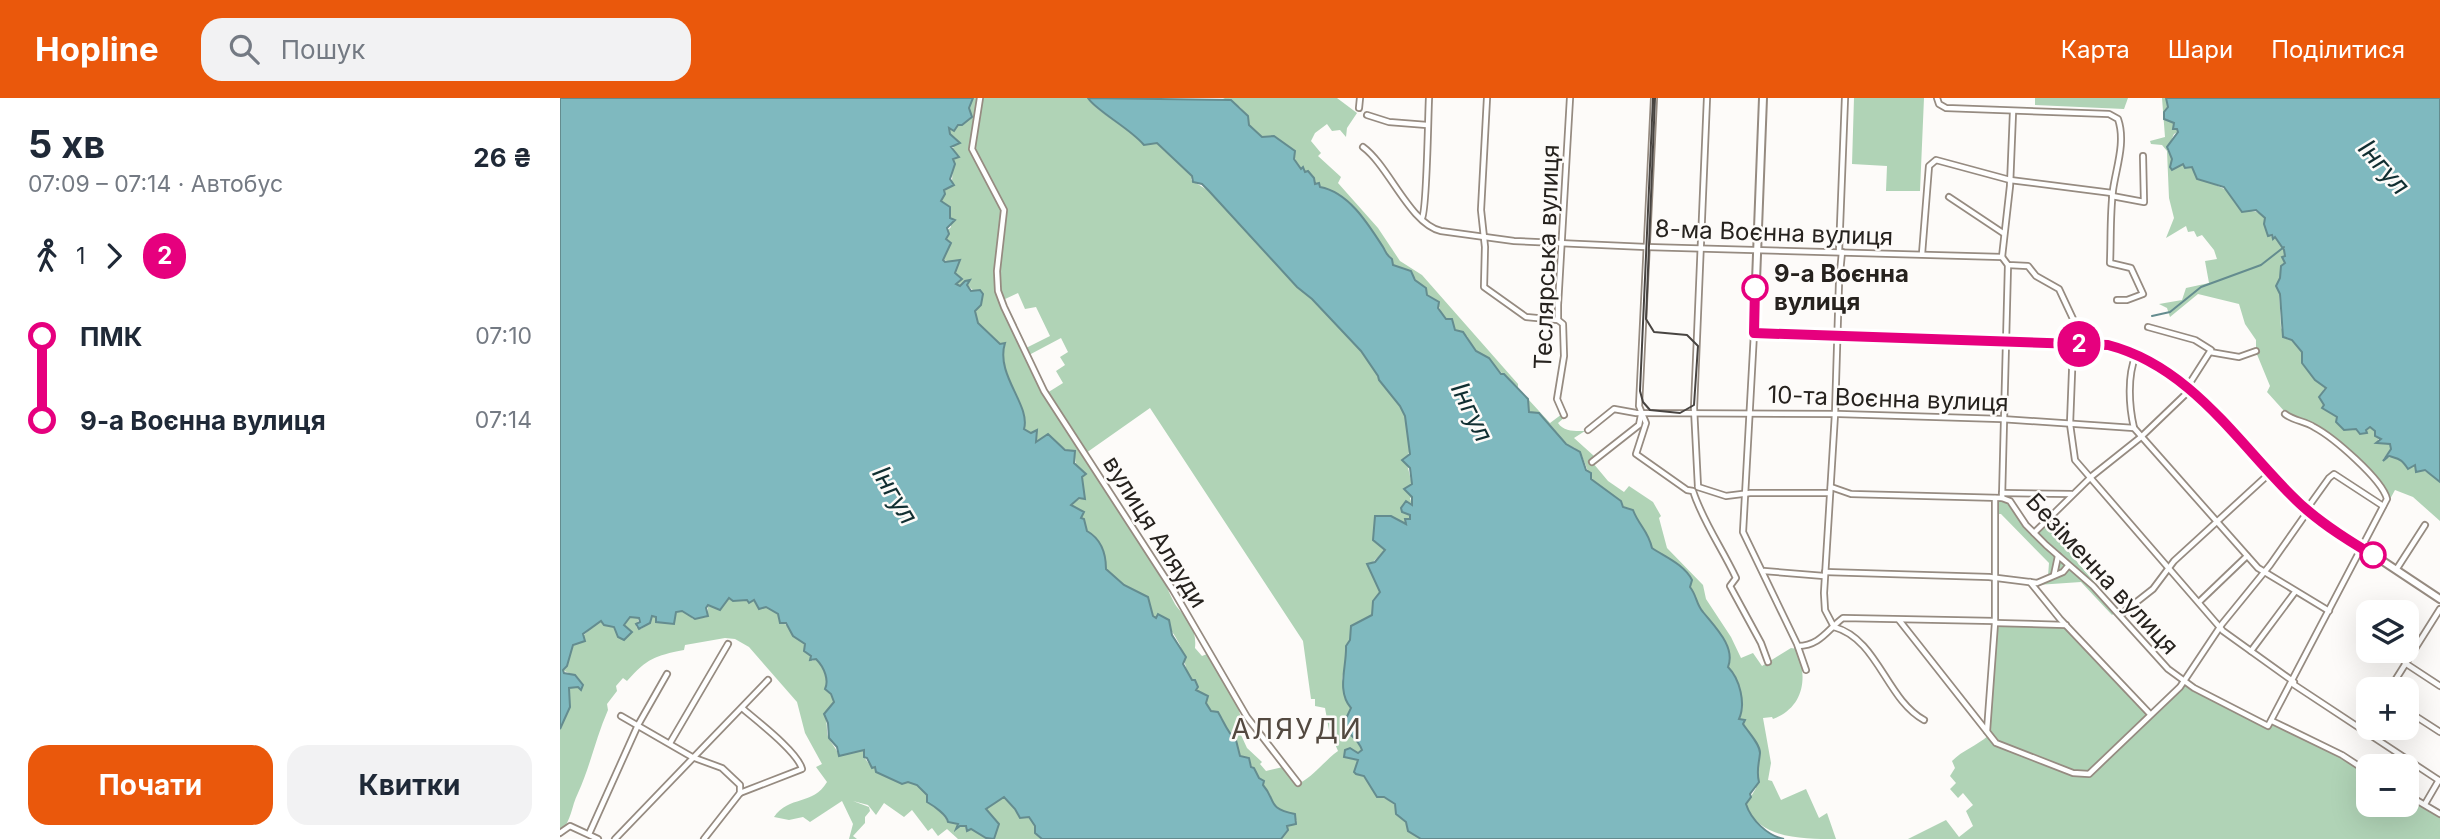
<!DOCTYPE html>
<html lang="uk">
<meta charset="utf-8">
<style>
:root{--surface:#fff;--page:#f2f2f3;--text:#1f2937;--muted:#747a83;--accent:#ea580c}
body{margin:0;font-family:Inter,sans-serif;background:var(--page);color:var(--text);height:100vh;display:flex;flex-direction:column;font-size:26px;white-space:nowrap}
*{box-sizing:border-box;margin:0}
p{font-size:23px;color:var(--muted)}
.icon{flex:none;width:38px;height:38px;fill:none;stroke:currentColor;stroke-width:2;stroke-linecap:round;stroke-linejoin:round}
.map{position:relative;flex:1;overflow:hidden}
.drawer{display:flex;flex-direction:column;background:var(--surface);width:560px}
.drawer>*{flex:none}
.badge{padding:0 14px;border-radius:23px;font-size:24px;line-height:46px}
.buttons{position:absolute;left:1796px;top:502px;display:grid;gap:14px}
.buttons a{display:grid;place-items:center;width:63px;height:63px;border-radius:14px;background:var(--surface);box-shadow:0 7px 28px #0002;font-size:35px}
.map>.badge{position:absolute;translate:-50% -50%;box-shadow:0 0 0 4px #fff}
.legs{display:flex;align-items:center;gap:10px;height:77px;padding:0 28px;font-size:23px}
.legs p{margin-inline-start:auto}
.headline{display:flex;align-items:center;justify-content:space-between;height:119px;padding:0 28px}
h1{font-size:38px;font-weight:700;line-height:52px}
.primary-button{display:flex;gap:14px;margin-top:auto;padding:14px 28px}
.primary-button a{flex:1;height:80px;border-radius:21px;background:var(--accent);color:#fff;font-size:28px;font-weight:700;line-height:80px;text-align:center}
.primary-button a+a{background:var(--page);color:var(--text)}
ul{padding:0 28px;list-style:none}
li{display:flex;align-items:center;gap:24px;height:84px;font-size:26px}
li i{display:grid;place-items:center;width:10px;height:100%;margin:0 9px;background:currentColor}
li i::after{content:'';width:18px;height:18px;margin:-9px;border:5px solid;border-radius:50%;background:var(--surface)}
li p{margin-inline-start:auto}
li:first-child i{background:linear-gradient(#0000 50%,currentColor 0)}
li:last-child i{background:linear-gradient(currentColor 50%,#0000 0)}
header{display:flex;align-items:center;gap:42px;box-sizing:border-box;height:98px;padding:0 35px;background:var(--accent);color:#fff}
header strong{font-size:33px}
nav{display:flex;gap:38px;margin-inline-start:auto;font-size:24px}
.search{width:490px;height:63px;background:var(--page);display:flex;align-items:center;gap:18px;box-sizing:border-box;padding:0 24px;border-radius:21px;color:var(--muted);font-size:26px}
main{display:flex;flex:1;min-height:0}
.map>svg:first-child{display:block}
.green{fill:#b0d3b6}
.water{fill:#7fb9bf;stroke:#648c8f;stroke-width:2}
.lines{fill:none;stroke-linecap:round;stroke-linejoin:round}
.stream{stroke:#648c8f;stroke-width:2}
.street-casing{stroke:#968b81;stroke-width:8}
.secondary-casing{stroke:#968b81;stroke-width:10}
.street{stroke:#fff;stroke-width:4.5}
.secondary{stroke:#fff;stroke-width:6}
.tram{stroke:#484441;stroke-width:2}
.line-1-casing{stroke:#fff;stroke-width:16}
.line-1{stroke:#e6007e;stroke-width:10}
.stop-1-dot{fill:#fff;stroke:#e6007e;stroke-width:3.5}
.labels{text-anchor:middle;stroke-width:5;stroke-linejoin:round;paint-order:stroke}
.street-label{font-size:24px;fill:#26221e;stroke:#fdfbf9}
.stop-label{font-size:24px;font-weight:bold;fill:#26221e;stroke:#fdfbf9;text-anchor:start}
.water-label{font-size:26px;font-style:italic;fill:#102e31;stroke:#fdfbf9}
.quarter-label{font-size:28px;letter-spacing:2px;fill:#534940;stroke:#fdfbf9}
</style>
<header>
<strong>Hopline</strong>
<div class="search"><svg class="icon" aria-label="search" viewBox="0 0 24 24"><circle cx="10" cy="10" r="6"/><path d="M15 15l6 6"/></svg>Пошук</div>
<nav><a>Карта</a><a>Шари</a><a>Поділитися</a></nav>
</header>
<main>
<section class="drawer">
<div class="headline"><div><h1>5 хв</h1><p>07:09 – 07:14 · Автобус</p></div><b>26 ₴</b></div>
<div class="legs"><svg class="icon" aria-label="walk" viewBox="0 0 24 24"><circle cx="13" cy="4" r="2"/><path d="M13 8l-2 6 4 7M11 14l-3 7M7 12l3-4h3l4 4"/></svg>1<svg class="icon" aria-label="forward" viewBox="0 0 24 24"><path d="M9 5l7 7-7 7"/></svg><b class="badge" style="background:#e6007e;color:#fff">2</b></div>
<ul>
<li><i style="color:#e6007e"></i><b>ПМК</b><p>07:10</p></li>
<li><i style="color:#e6007e"></i><b>9-а Воєнна вулиця</b><p>07:14</p></li>
</ul>
<div class="primary-button"><a>Почати</a><a>Квитки</a></div>
</section>
<div class="map">
<svg width="1880" height="741" viewBox="0 0 1880 741">
<rect width="100%" height="100%" fill="#fdfbf9"/>
<g class="green">
<path d="M412,0H419L410,54L443,112L436,193L483,293L604,483C608,491 612,502 617,509C628,522 637,531 635,550L642,558L647,556L676,601L681,620L676,626L687,650L702,664L700,666L706,673L723,669L740,685C756,676 764,663 778,653L769,632L765,610L755,608V601H751L743,543L590,310L526,355L487,295L503,285L496,273L505,267L500,259L508,254L501,240L469,257L466,250L490,238L476,209L465,211L458,195L443,202L439,193L438,173L446,112L414,52L422,0H528C539,17 569,29 585,47L597,45L632,78L631,82L649,93L737,189L752,201L801,253L840,308L845,318L850,347L847,366L852,386L847,392L853,399L850,400L852,407L845,414L850,417V422L846,421L847,427L834,422L815,429L814,436L825,452L809,468L820,494L812,517L791,528L790,542L786,548V561L782,581L791,610L790,636L798,640L802,652L796,655L792,661L798,662L796,671L804,678L817,699C840,699 845,730 861,741H721L728,733L727,728L737,723C730,714 721,717 714,709C702,695 699,667 680,658L662,620L651,613L646,605L645,597C629,591 626,569 622,553C621,545 604,521 598,516L596,520L593,518C589,485 558,494 546,471C542,465 544,456 541,450C538,442 533,438 528,433C519,424 521,414 511,407L514,402L521,401L522,378L525,374L516,369L515,359L488,337L476,344V333L470,335L464,331C471,306 436,278 445,245L440,246L418,225L415,213L421,207V199L407,187L409,183L400,188L395,186L398,179L395,175L397,165L383,162L387,133L391,129L388,109L381,103L383,92L392,84L393,61L399,58L392,53L396,43L389,36V30L392,31L411,19L409,11Z"/>
<path d="M663,0H777L797,15L787,30L786,39L780,32L772,33L767,26L755,35L751,43L761,55L758,58L781,79L778,85L818,130L840,163L862,177L958,286V293C954,287 935,267 930,265L928,260L916,253L907,238L895,233L882,216L877,204L867,197L850,173L833,167L804,121L792,108L755,85L752,77C743,72 733,68 735,53L714,38L702,39L689,27L688,18L680,9Z"/>
<path d="M1294,0H1364L1360,93H1326L1327,68L1292,66Z"/>
<path d="M1475,0H1568L1564,11L1475,7Z"/>
<path d="M1602,0H1606L1608,9L1606,13L1614,25L1613,31H1617L1618,34L1614,36L1607,52L1616,68L1624,66L1626,70L1632,69L1642,81L1669,93L1674,104L1684,113C1693,113 1697,112 1705,120L1704,127L1711,139H1715L1725,152V159L1722,160L1725,165L1719,191L1721,230L1742,254L1743,266L1755,282L1767,290L1763,292C1764,308 1769,311 1779,321L1776,324L1807,335L1806,332L1810,329L1820,339L1818,342L1830,346L1831,351L1823,361L1835,358L1876,379L1880,384V423L1853,399L1835,392L1829,403L1822,392C1802,370 1780,344 1753,329C1743,324 1733,323 1723,316L1725,314L1707,294L1710,288L1696,254V242L1685,226L1679,206L1638,196L1610,219L1607,210L1599,206L1622,202L1626,190L1649,185L1645,163L1657,161L1654,152L1642,137L1637,139L1634,133L1628,134L1626,128L1606,140L1614,120L1609,100L1607,53L1602,47L1591,46L1590,43L1605,39Z"/>
<path d="M968,301L990,325L1002,316L1005,319L998,325C1004,334 1015,333 1025,333L1014,340L1034,358L1036,362L1033,365L1048,383L1064,394L1069,388L1093,404L1101,418L1099,420L1107,450L1143,487L1146,501L1171,539L1181,560L1193,555L1202,568L1231,550L1237,551C1248,580 1244,609 1213,621L1212,619L1203,620L1211,665L1208,682L1212,683L1221,702L1246,691L1259,720L1267,715L1276,741C1242,741 1199,741 1186,707L1196,690L1197,646L1179,621L1183,609L1171,572L1167,569L1169,562L1165,545L1139,508L1130,489L1132,482L1129,476L1092,450L1074,414L1063,409L1061,403L1031,381L1022,358L1015,350L1006,346L980,315L969,314Z"/>
<path d="M1440,403L1449,406L1473,437L1485,426L1558,512L1552,517L1521,484L1477,487L1479,481L1488,478L1489,465L1441,416H1436L1437,404Z"/>
<path d="M171,500L173,503L187,502L189,505L194,502L198,510H210L218,516L219,523C229,527 235,537 245,546V553L251,558L252,563L256,561C265,569 269,583 265,591L271,596L274,604L264,616C268,624 266,631 268,639C269,641 278,654 280,658L304,652V659L312,670L315,669L320,675L342,686L348,684L357,687L367,697V704L380,713L388,724L398,725V729L406,728L407,733L411,731L429,741H398L387,731L378,738L372,730L368,733L352,712L344,719L324,705L316,717L308,707L293,703L309,709L310,713L305,719V725L293,738L297,741H289L293,726L282,703L250,724L243,719L229,722L214,719C229,697 253,708 267,684L256,669L262,666L245,635L237,604L189,549L175,541L165,540L125,547L124,552C94,558 88,560 67,583L63,580L56,588L57,593L47,606L48,612C36,639 30,669 18,695C11,709 12,722 0,735V631L10,608L9,590L18,589L21,592L23,587L16,578L2,572L7,568L13,547L39,523L54,529L58,539L64,542L69,531L64,526L70,519L79,520L76,529L81,531L90,525L92,518L96,519L95,523L114,526L115,514L124,513L133,521L147,519L148,508C168,511 156,508 171,500Z"/>
<path d="M1436,527L1502,528L1508,530L1591,618L1624,586L1709,630L1715,625L1781,658L1808,675V707H1846V697L1880,717V741H1348L1386,722L1399,739L1413,728L1406,713L1413,707L1403,695L1398,700L1390,691L1396,685L1390,678L1395,670L1392,663C1403,652 1416,648 1428,638Z"/>
<path d="M444,699L455,711L460,720L469,718L475,728V735L482,741H433L439,726L426,711Z"/>
</g>
<g class="water">
<path d="M0,0H413L409,10L412,19L402,27H398L394,33L389,30L390,36L400,45L391,49L399,59L393,61L395,66L390,81L394,87L384,92L385,96L381,103L390,109V120L395,122L387,130L389,136L386,141L391,145L383,162L385,164L400,162L395,175L402,181L396,186L400,188L405,183L410,182L407,187L411,193L420,192L423,196L421,207L415,213L418,225L440,246L445,245C435,277 471,307 464,331L471,335L477,332L476,344L488,336L505,352L515,353L514,365L526,376L522,379L525,401L519,400L511,407L524,414L521,420L524,421L527,433C541,441 546,456 546,471L564,487L588,499L593,518L596,520L598,516L609,522L612,537L626,559L623,566L632,582H635L638,589L636,592L648,598L646,605L651,613L658,614C664,624 668,636 676,642L680,658L689,660L691,669L694,670L699,680L704,683L703,687C717,703 706,710 735,716L736,726L727,728L728,732L721,741H482L475,735V728L469,719L460,720L455,711L444,699L426,711L439,726L434,741L426,740L411,731L407,733L406,728H400L396,731L398,726L388,724C387,717 374,708 367,704V697L357,687L348,684L342,686L316,674L315,669L312,670L307,660L304,659V652L279,658L277,649L269,640L268,625L264,616L274,604L271,596L265,591C269,583 265,570 256,561L250,562L251,558L244,553L245,546L233,538L226,525H220L218,516L206,509L199,511L194,502L189,505L187,502L173,503L169,500L160,512L148,507L146,510L148,518L135,521L122,513L116,514L114,526L96,524V519L92,518L90,525L79,531L76,526L80,524L79,520L70,519L64,527L72,534L64,542L58,539L54,529L44,527L41,523L23,536L25,543L13,547L7,568L3,572L4,575L15,577L23,587L21,592L18,589L9,590L10,609L0,631Z"/>
<path d="M528,0L671,2L688,18L689,27L702,39L714,38L735,53L734,61L741,71L743,69L745,74L748,73L754,80L755,86L759,85L760,89C788,94 807,124 823,149C826,154 826,157 832,161L833,167L851,173L855,182L866,190L867,197L879,204L878,210L886,221H892L895,232L903,234L916,253L929,260L941,276H944L968,301L969,314L979,315L1006,346L1020,354L1026,372L1031,375V381L1061,403L1063,409L1073,412C1079,428 1088,432 1092,450C1103,458 1124,466 1132,482L1130,489C1137,498 1136,506 1143,514C1155,529 1176,549 1168,569C1180,581 1186,606 1179,621L1185,622L1183,626C1189,635 1200,646 1200,655C1199,666 1196,673 1199,684L1190,696L1191,699L1186,706C1191,722 1208,738 1224,741H861L848,733L846,724L836,716L835,706L824,699H817L804,678L796,676L794,674L798,662L784,659L785,652L790,650L798,655L802,652C797,638 789,639 783,627L791,610C776,593 787,568 786,548L790,542L791,528L812,517L813,503L820,494L807,466L815,464L825,452L813,442L815,418H831L846,426L845,421H850V417L842,414L841,410L846,403L852,407V399L844,391L852,386L850,370L842,362L850,356L845,318L840,308L819,282L818,278L801,253L752,201L737,189L649,93L642,86L633,84L632,78L597,45L584,47C570,30 536,13 528,0Z"/>
<path d="M1606,0H1880V384L1865,372L1856,374L1855,367L1848,371C1841,360 1838,361 1829,358L1823,363L1831,351L1830,346L1816,345L1821,341L1815,338V333L1810,329L1806,332L1807,335L1800,336L1796,331L1784,332L1776,324L1777,319L1762,310L1764,307L1759,299L1766,290L1755,282L1742,265V254L1732,242L1723,239L1720,196L1716,188L1720,180L1721,168L1725,165L1722,159L1725,158L1724,152L1715,139L1713,141L1712,137L1708,138L1704,126L1705,120L1696,112L1682,114L1664,89L1637,81L1632,69L1625,70L1623,66L1612,72L1610,69L1612,61L1607,49L1618,34L1617,31H1613L1614,25L1604,21V14L1608,9Z"/>
</g>
<g class="lines">
<path class="stream" d="M1592,218L1610,214L1641,189L1701,167L1724,149"/>
<g class="street-casing">
<g id="street">
<path d="M420,0L412,51L444,112L437,173L438,193L444,209L484,293L613,492L687,619L738,685"/>
<path d="M927,0L921,112L925,149L924,189L966,219L998,222"/>
<path d="M1094,0L1079,308L1086,325L1076,356L1127,392L1133,393C1143,424 1162,450 1176,480L1170,488L1201,545L1208,564"/>
<path d="M1377,0L1379,6L1386,10L1549,16L1558,21C1566,44 1556,70 1553,92C1550,116 1551,141 1550,165L1571,170L1583,196L1567,202H1557"/>
<path d="M799,10L800,0"/>
<path d="M807,17L829,24L867,27"/>
<path d="M803,49C829,68 850,126 881,133L954,143L1086,149L1442,159L1448,167L1468,168L1476,178L1499,191L1514,223L1510,326L1515,362L1663,533L1734,584"/>
<path d="M1552,98L1584,104L1583,58"/>
<path d="M1389,99L1443,135"/>
<path d="M862,120C867,112 868,18 869,0"/>
<path d="M1279,154L1285,0"/>
<path d="M1362,156L1369,68L1376,62L1450,82L1552,95"/>
<path d="M1442,159L1450,88L1453,14"/>
<path d="M1588,229L1635,242L1651,252L1628,288"/>
<path d="M1194,235L1183,434L1237,546L1246,572"/>
<path d="M1650,254L1679,259L1696,253"/>
<path d="M1576,257C1567,278 1569,308 1574,330L1698,470L1769,513"/>
<path d="M1004,317L997,301L1004,258L1003,226L998,222V207L1010,0"/>
<path d="M1028,332L1054,311L1076,315L1279,316L1441,321L1574,330"/>
<path d="M1032,364L1079,327L1081,317"/>
<path d="M1138,389L1134,310L1147,0"/>
<path d="M1138,389L1166,398L1190,395H1270"/>
<path d="M1271,389L1291,396L1442,400L1450,403L1466,427L1486,447L1533,488L1608,571L1634,590L1708,628L1827,401C1822,381 1773,339 1754,329C1745,323 1734,323 1725,316"/>
<path d="M1442,395L1512,396"/>
<path d="M1442,400L1448,167"/>
<path d="M1746,412L1769,380L1774,376L1823,408"/>
<path d="M1474,435L1532,378L1581,339L1631,291"/>
<path d="M1836,472L1865,427"/>
<path d="M1204,473L1264,478"/>
<path d="M1265,474L1429,479L1477,485L1503,474L1508,468"/>
<path d="M1494,477L1498,458"/>
<path d="M1470,484L1500,521L1590,616"/>
<path d="M1639,504L1687,458"/>
<path d="M1560,517L1593,491L1614,463L1710,375"/>
<path d="M1339,522L1436,645L1513,675L1529,676L1620,589L1662,526L1710,467L1748,413"/>
<path d="M1435,525L1506,527"/>
<path d="M1274,529L1265,512L1264,495L1275,316L1279,185L1282,154"/>
<path d="M1274,529C1318,541 1326,601 1364,622"/>
<path d="M1238,548C1260,548 1268,531 1283,520L1435,523"/>
<path d="M1691,553L1735,494"/>
<path d="M1845,565L1880,588"/>
<path d="M1733,586L1880,683"/>
<path d="M1829,592L1880,511"/>
<path d="M1846,612L1880,634"/>
<path d="M61,618L132,659L162,670L180,687V695"/>
<path d="M1712,623L1782,657L1808,674"/>
<path d="M1427,633L1435,525V400"/>
<path d="M110,645L168,546"/>
<path d="M1846,696L1880,716"/>
<path d="M1865,706L1879,682"/>
<path d="M0,735L10,728L38,741"/>
<path d="M29,736L78,627L107,576"/>
<path d="M55,741L208,582"/>
<path d="M144,741L180,695L242,671C238,654 197,623 182,610"/>
</g>
</g>
<g class="secondary-casing">
<path id="secondary" d="M1203,0L1194,235L1538,247L1570,254L1628,288L1746,412L1880,501"/>
</g>
<use href="#street" class="street"/>
<use href="#secondary" class="secondary"/>
<path class="tram" d="M1093,0L1080,293L1083,304L1090,312L1120,315L1134,307L1138,248L1127,237L1094,234L1086,221L1095,0"/>
</g>
<g class="lines">
<g class="line-1-casing">
<path id="line-1" d="M1195,190L1194,235L1548,247C1629,268 1675,341 1731,397C1754,421 1784,440 1813,457"/>
</g>
<use href="#line-1" class="line-1"/>
</g>
<g class="stop-1-dot">
<circle cx="1195" cy="190" r="12"/>
<circle cx="1813" cy="457" r="12"/>
</g>
<g class="labels">
<g class="street-label">
<text transform="translate(1214 135) rotate(2)" y="8">8-ма Воєнна вулиця</text>
<text transform="translate(987 159) rotate(-88)" y="8">Теслярська вулиця</text>
<text transform="translate(1328 301) rotate(2)" y="8">10-та Воєнна вулиця</text>
<text transform="translate(595 434) rotate(58)" y="8">вулиця Аляуди</text>
<text transform="translate(1542 476) rotate(47)" y="8">Безіменна вулиця</text>
</g>
<g class="stop-label">
<text x="1214" y="184">9-а Воєнна<tspan x="1214" dy="28">вулиця</tspan></text>
</g>
<g class="water-label">
<text transform="translate(1824 69) rotate(49)" y="9">Інгул</text>
<text transform="translate(912 314) rotate(64)" y="9">Інгул</text>
<text transform="translate(335 397) rotate(59)" y="9">Інгул</text>
</g>
<g class="quarter-label">
<text x="737" y="641">АЛЯУДИ</text>
</g>
</g>
</svg>
<div class="buttons">
<a><svg class="icon" aria-label="layers" viewBox="0 0 24 24"><path d="M12 4l9 5-9 5-9-5zM3 14l9 5 9-5"/></svg></a>
<a>+</a>
<a>−</a>
</div>
<b class="badge" style="left:1519px;top:246px;background:#e6007e;color:#fff">2</b>
</div>
</main>
